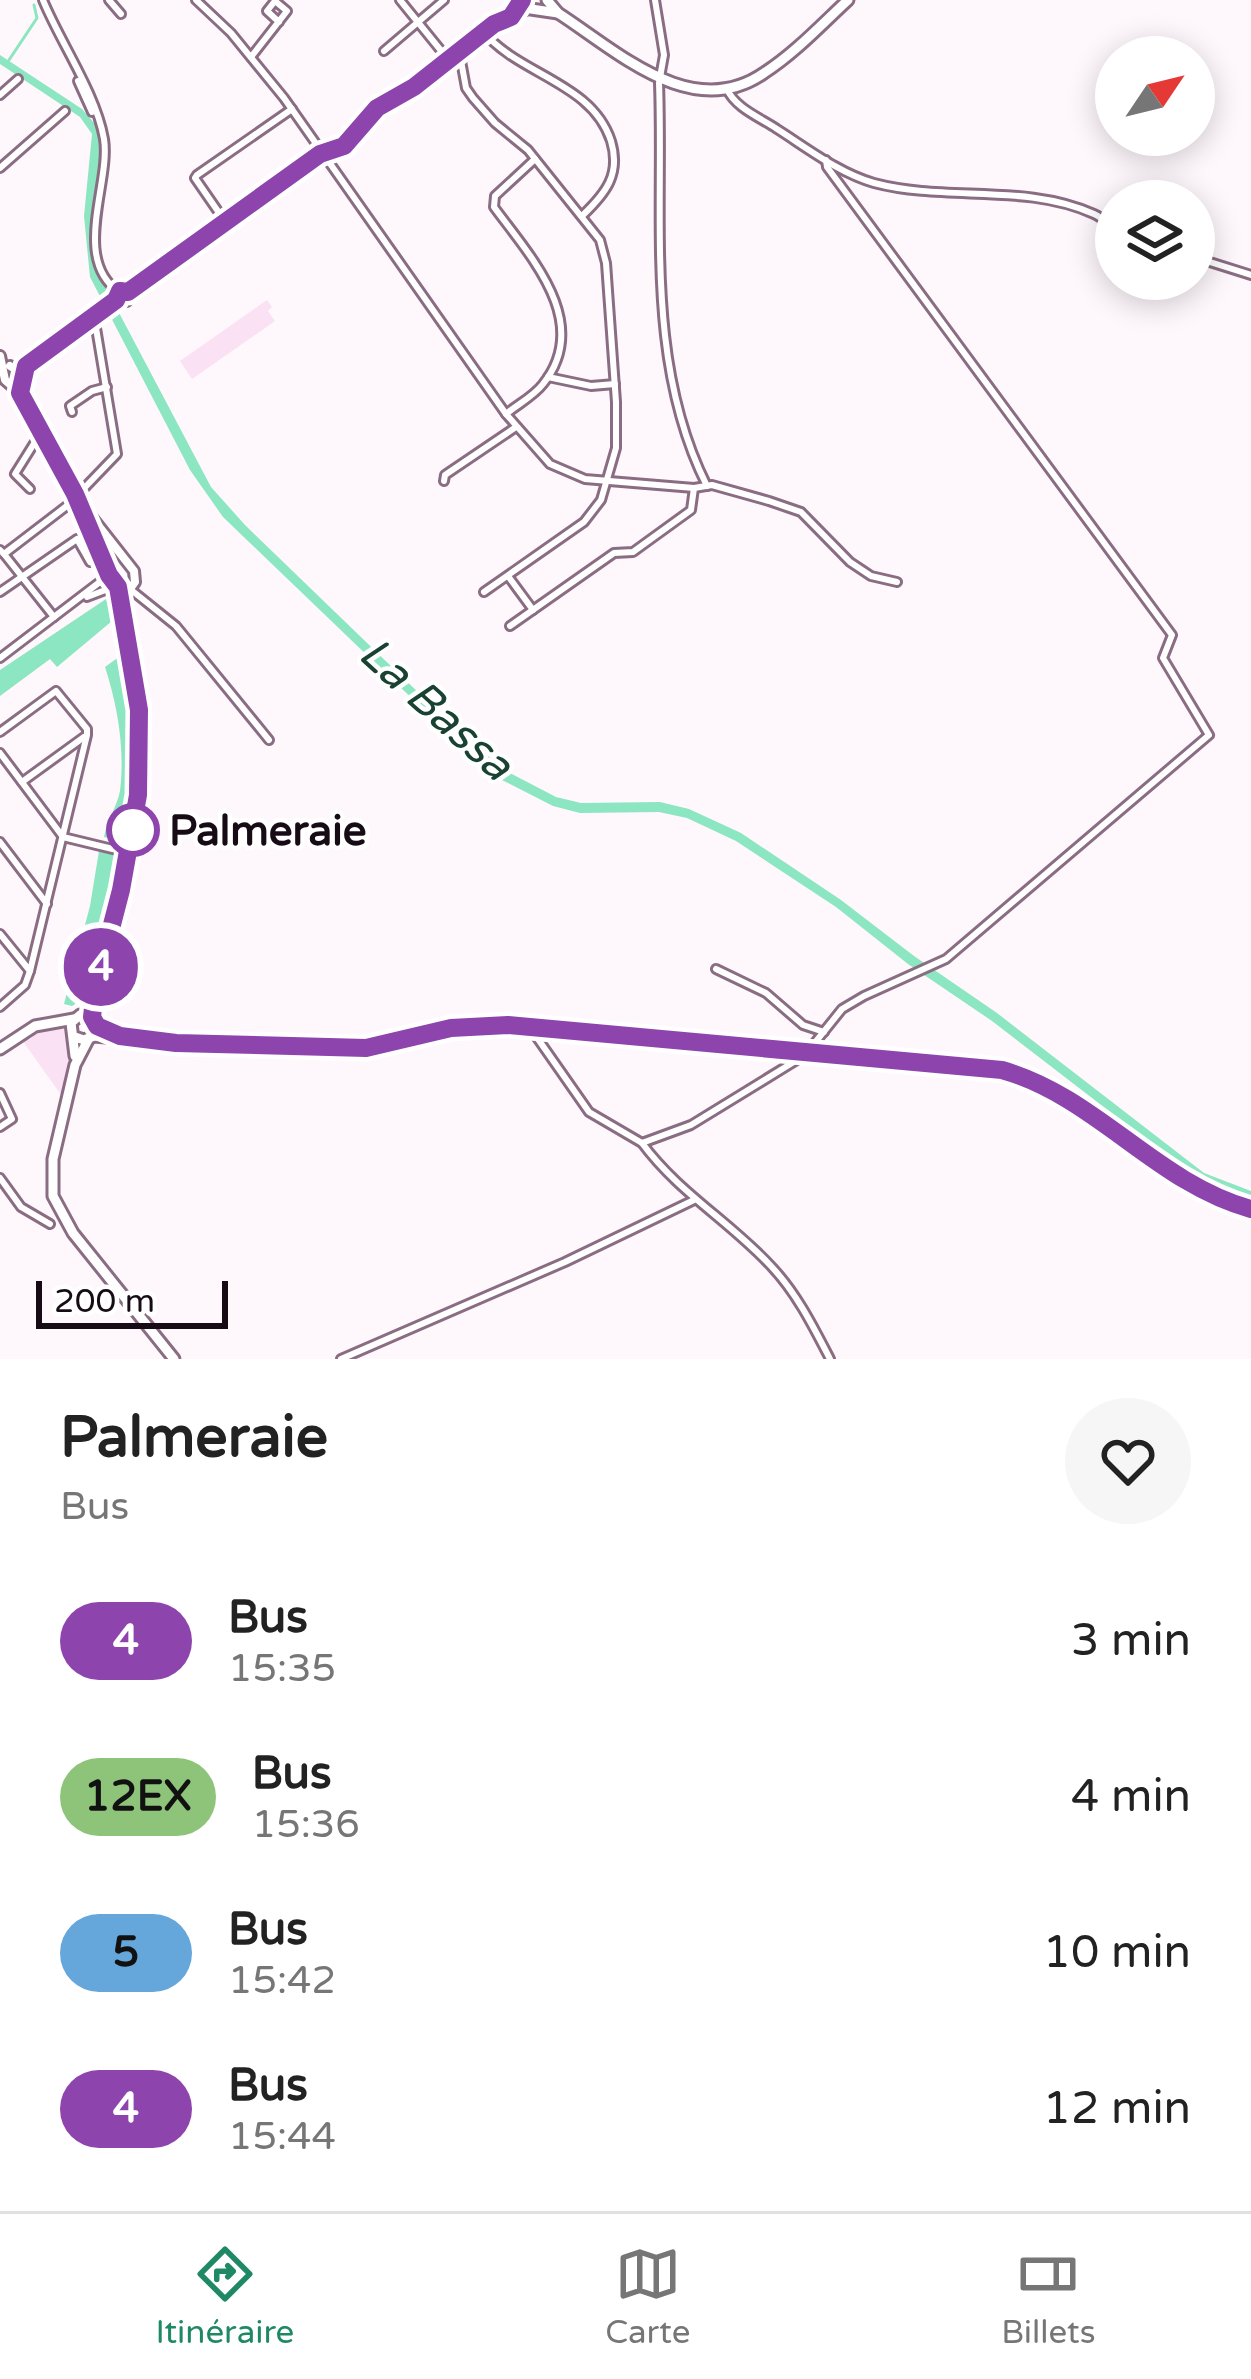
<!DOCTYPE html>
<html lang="fr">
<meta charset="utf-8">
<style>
:root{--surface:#fff;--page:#f6f6f6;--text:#222;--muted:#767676;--line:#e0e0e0;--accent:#1f8966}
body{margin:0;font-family:"Varela Round",sans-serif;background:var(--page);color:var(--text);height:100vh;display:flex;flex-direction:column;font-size:45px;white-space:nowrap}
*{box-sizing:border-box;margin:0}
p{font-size:39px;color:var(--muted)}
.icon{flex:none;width:66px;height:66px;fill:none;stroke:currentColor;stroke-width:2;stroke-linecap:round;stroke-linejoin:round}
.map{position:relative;height:1359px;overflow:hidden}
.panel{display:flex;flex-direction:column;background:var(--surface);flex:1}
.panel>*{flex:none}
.badge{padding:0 24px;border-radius:39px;font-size:42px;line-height:78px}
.needle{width:78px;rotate:55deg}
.tools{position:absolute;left:1095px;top:36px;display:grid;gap:24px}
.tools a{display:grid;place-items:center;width:120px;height:120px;border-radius:50%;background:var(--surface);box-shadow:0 6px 30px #0003;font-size:60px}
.scale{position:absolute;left:36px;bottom:30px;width:192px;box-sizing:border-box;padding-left:12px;border:6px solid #170c15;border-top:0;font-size:33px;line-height:42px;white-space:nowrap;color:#170c15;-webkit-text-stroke:9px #fff;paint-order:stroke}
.map>.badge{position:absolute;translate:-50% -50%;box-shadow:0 0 0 6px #fff}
.round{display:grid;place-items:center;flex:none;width:126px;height:126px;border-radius:63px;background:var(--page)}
.overview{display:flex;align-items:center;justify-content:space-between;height:204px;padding:0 60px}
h1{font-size:57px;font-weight:700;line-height:90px}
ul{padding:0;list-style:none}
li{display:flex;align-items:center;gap:36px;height:156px;padding:0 60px}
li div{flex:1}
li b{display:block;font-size:45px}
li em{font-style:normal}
li .badge{min-width:132px;font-weight:700;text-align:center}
.tabs{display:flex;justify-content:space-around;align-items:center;height:168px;border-top:3px solid var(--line);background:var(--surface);font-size:33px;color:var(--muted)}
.tabs a{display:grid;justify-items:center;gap:6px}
.tabs .selected{color:var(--accent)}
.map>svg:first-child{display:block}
.green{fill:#fae1f3}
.water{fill:#8ce6c1}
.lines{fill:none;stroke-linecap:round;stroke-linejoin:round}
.stream{stroke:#8ce6c1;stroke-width:3}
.minor-casing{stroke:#8a6d83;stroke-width:12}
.tertiary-casing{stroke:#8a6d83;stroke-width:14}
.secondary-casing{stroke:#8a6d83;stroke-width:15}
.minor{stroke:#fff;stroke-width:6}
.tertiary{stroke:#fff;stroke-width:8}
.secondary{stroke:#fff;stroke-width:9}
.line-casing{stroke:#fff;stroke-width:27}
.line{stroke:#8e44ad;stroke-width:18}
.stop-dot{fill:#fff;stroke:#8e44ad;stroke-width:6}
.labels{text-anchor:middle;stroke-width:9;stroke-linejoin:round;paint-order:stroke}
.stop-label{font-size:42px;font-weight:bold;fill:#170c15;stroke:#fff;text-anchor:start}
.water-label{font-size:45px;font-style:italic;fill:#1a4233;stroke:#fff}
</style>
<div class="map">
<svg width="1251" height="1359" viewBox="0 0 1251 1359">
<rect width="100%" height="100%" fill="#fef7fc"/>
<g class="green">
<path d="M267,300L272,307L268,311L275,321L192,379L180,361Z"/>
<path d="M57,1027L66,1030C79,1053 66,1075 62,1096L22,1040L31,1039L36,1029Z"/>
</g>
<g class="water">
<path d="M0,55L82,109L96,125L101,146L92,218L98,273L211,487L245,525L453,726L506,771L556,797L581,803L660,802L689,809L741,833L841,900L914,956L997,1013L1204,1173L1251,1191V1201L1225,1194L1200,1181L992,1021L908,964L836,907L736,841L687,818L659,812L580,813L553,806L500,779L447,732L223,517L190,470L90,277L84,216L92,134L80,117L0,64Z"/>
<path d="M106,599L112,621L57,667L50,659L0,696V670Z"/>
<path d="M123,654C131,721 133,773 118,840L104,837C107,820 117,807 120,791C125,750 118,707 105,667Z"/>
<path d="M99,851L119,856L80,1001L72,1006L64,1004L90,906Z"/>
</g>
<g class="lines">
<path class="stream" d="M9,60L37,18L34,5"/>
<g class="minor-casing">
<g id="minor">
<path d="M43,0C60,42 96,93 104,139C111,182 71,259 119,292"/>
<path d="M109,0L121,14"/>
<path d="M196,0L231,33L284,98L506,414L550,464L585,479L694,488L712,485L769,501L801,512L850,562L871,576L897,582"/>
<path d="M400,0L447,58"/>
<path d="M655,0L664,55L659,83C664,218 644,361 707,486"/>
<path d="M483,31C518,75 592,82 611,141C621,174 606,193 583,215"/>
<path d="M459,50L466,88L473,98L495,123L528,150L600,240L606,263L616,402V448L601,500L584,522L484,592"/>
<path d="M384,51L444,0"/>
<path d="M251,57L287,11L275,1L267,11L279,22"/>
<path d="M78,81L92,112"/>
<path d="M727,89C735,108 761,118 777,129C807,148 839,173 874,183C946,202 1026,183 1094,214C1103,218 1108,224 1116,230"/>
<path d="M0,95L18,79"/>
<path d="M0,168L65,111"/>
<path d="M224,220L195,178L197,175L292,109"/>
<path d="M1194,257L1251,275"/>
<path d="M118,299L127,302L128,292"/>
<path d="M18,368L118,299L120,291L128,292L320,154L344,145L377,108L414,87L494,24L531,9"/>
<path d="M548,377L591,386L615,384"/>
<path d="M72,412L70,406L92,391L107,387"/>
<path d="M506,414C518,404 534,396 543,384C593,322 529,255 494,207L495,196L535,159"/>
<path d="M444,481L445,475L516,427"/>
<path d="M30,489L15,474L40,434"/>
<path d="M0,550L4,554L68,505L117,454L94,316"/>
<path d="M4,554L54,617"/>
<path d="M508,576L533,610"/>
<path d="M130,589L176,626L269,740"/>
<path d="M0,592L77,539L90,562"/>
<path d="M87,597L116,586"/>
<path d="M510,626L614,553L633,552L691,510L694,488"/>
<path d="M0,658L109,575"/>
<path d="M0,732L56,691L87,729V735L30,971L25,985L0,1007"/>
<path d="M0,753L63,837L125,852"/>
<path d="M22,782L84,737"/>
<path d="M0,842L47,904"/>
<path d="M0,934L30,971"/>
<path d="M716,969L766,993L803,1025L824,1032"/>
<path d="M531,1029L589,1112L642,1143L691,1125L805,1055L842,1009L864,996L946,959L1209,735L1163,658L1172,635L827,167L826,160"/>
<path d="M0,1093L12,1119L0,1127"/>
<path d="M642,1143C678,1192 729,1221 770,1265C796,1292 813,1326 830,1359"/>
<path d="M0,1178L21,1207L50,1224"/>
<path d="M341,1359L565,1262L694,1200"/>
</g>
</g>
<g class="tertiary-casing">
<g id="tertiary">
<path d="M0,356L5,380L20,393L68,487L134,571L135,582L121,601"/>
<path d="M10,366L21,373L20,391"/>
<path d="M75,495L109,575L120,589"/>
<path d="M92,1017L138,795L139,711L118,587"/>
</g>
</g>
<g class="secondary-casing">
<g id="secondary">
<path d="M522,0L531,9L558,13"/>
<path d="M547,0L558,13C617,51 692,123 764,73C795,53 821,25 848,0"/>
<path d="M94,1036L176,1043L366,1049L451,1028L508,1025L1002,1070C1098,1097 1154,1182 1251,1209"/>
<path d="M75,1037L84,1040L94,1036L97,1026L92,1017L80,1015L71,1023L75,1056"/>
<path d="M88,1040L75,1065L53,1159V1196L73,1233L174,1359"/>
<path d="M0,1049L35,1026L74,1019"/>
</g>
</g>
<use href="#minor" class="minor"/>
<use href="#tertiary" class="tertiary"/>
<use href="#secondary" class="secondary"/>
</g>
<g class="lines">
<g class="line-casing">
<path id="line" d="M522,0L511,17L494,24L414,87L377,108L344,146L320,154L128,292L120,291L116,300L26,366L20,393L75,494L109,575L118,587L139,710L138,795L121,890L95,990L92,1017L97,1026L120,1036L176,1043L366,1048L451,1028L508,1025L1002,1070C1097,1097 1156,1183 1251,1209"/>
</g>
<use href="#line" class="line"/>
</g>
<circle class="stop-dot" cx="133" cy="830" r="24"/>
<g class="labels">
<g class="stop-label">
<text x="169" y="845">Palmeraie</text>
</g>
<g class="water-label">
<text transform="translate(437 708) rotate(42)" y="16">La Bassa</text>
</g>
</g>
</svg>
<div class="tools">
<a><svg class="needle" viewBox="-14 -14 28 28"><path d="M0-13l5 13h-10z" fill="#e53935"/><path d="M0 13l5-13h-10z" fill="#767676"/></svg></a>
<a><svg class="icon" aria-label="layers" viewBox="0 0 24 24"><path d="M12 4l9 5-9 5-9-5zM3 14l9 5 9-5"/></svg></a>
</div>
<div class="scale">200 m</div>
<b class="badge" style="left:101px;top:967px;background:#8e44ad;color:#fff">4</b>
</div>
<section class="panel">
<div class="overview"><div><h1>Palmeraie</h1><p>Bus</p></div><a class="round"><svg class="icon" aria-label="heart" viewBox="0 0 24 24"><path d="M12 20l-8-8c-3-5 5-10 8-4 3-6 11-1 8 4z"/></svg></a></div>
<ul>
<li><span class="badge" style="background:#8e44ad;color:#fff">4</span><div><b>Bus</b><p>15:35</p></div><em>3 min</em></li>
<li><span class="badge" style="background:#8ec479;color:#111">12EX</span><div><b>Bus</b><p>15:36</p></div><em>4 min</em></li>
<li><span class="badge" style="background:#65a6db;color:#111">5</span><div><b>Bus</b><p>15:42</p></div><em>10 min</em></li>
<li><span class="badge" style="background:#8e44ad;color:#fff">4</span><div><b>Bus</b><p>15:44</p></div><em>12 min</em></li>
</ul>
</section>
<nav class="tabs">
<a class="selected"><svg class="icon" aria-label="directions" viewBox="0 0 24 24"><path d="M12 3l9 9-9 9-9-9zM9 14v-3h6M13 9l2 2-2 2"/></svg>Itinéraire</a>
<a><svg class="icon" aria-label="map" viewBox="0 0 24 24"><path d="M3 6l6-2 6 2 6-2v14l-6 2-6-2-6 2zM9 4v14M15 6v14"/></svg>Carte</a>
<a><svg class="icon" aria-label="tickets" viewBox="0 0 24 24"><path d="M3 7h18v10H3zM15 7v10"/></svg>Billets</a>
</nav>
